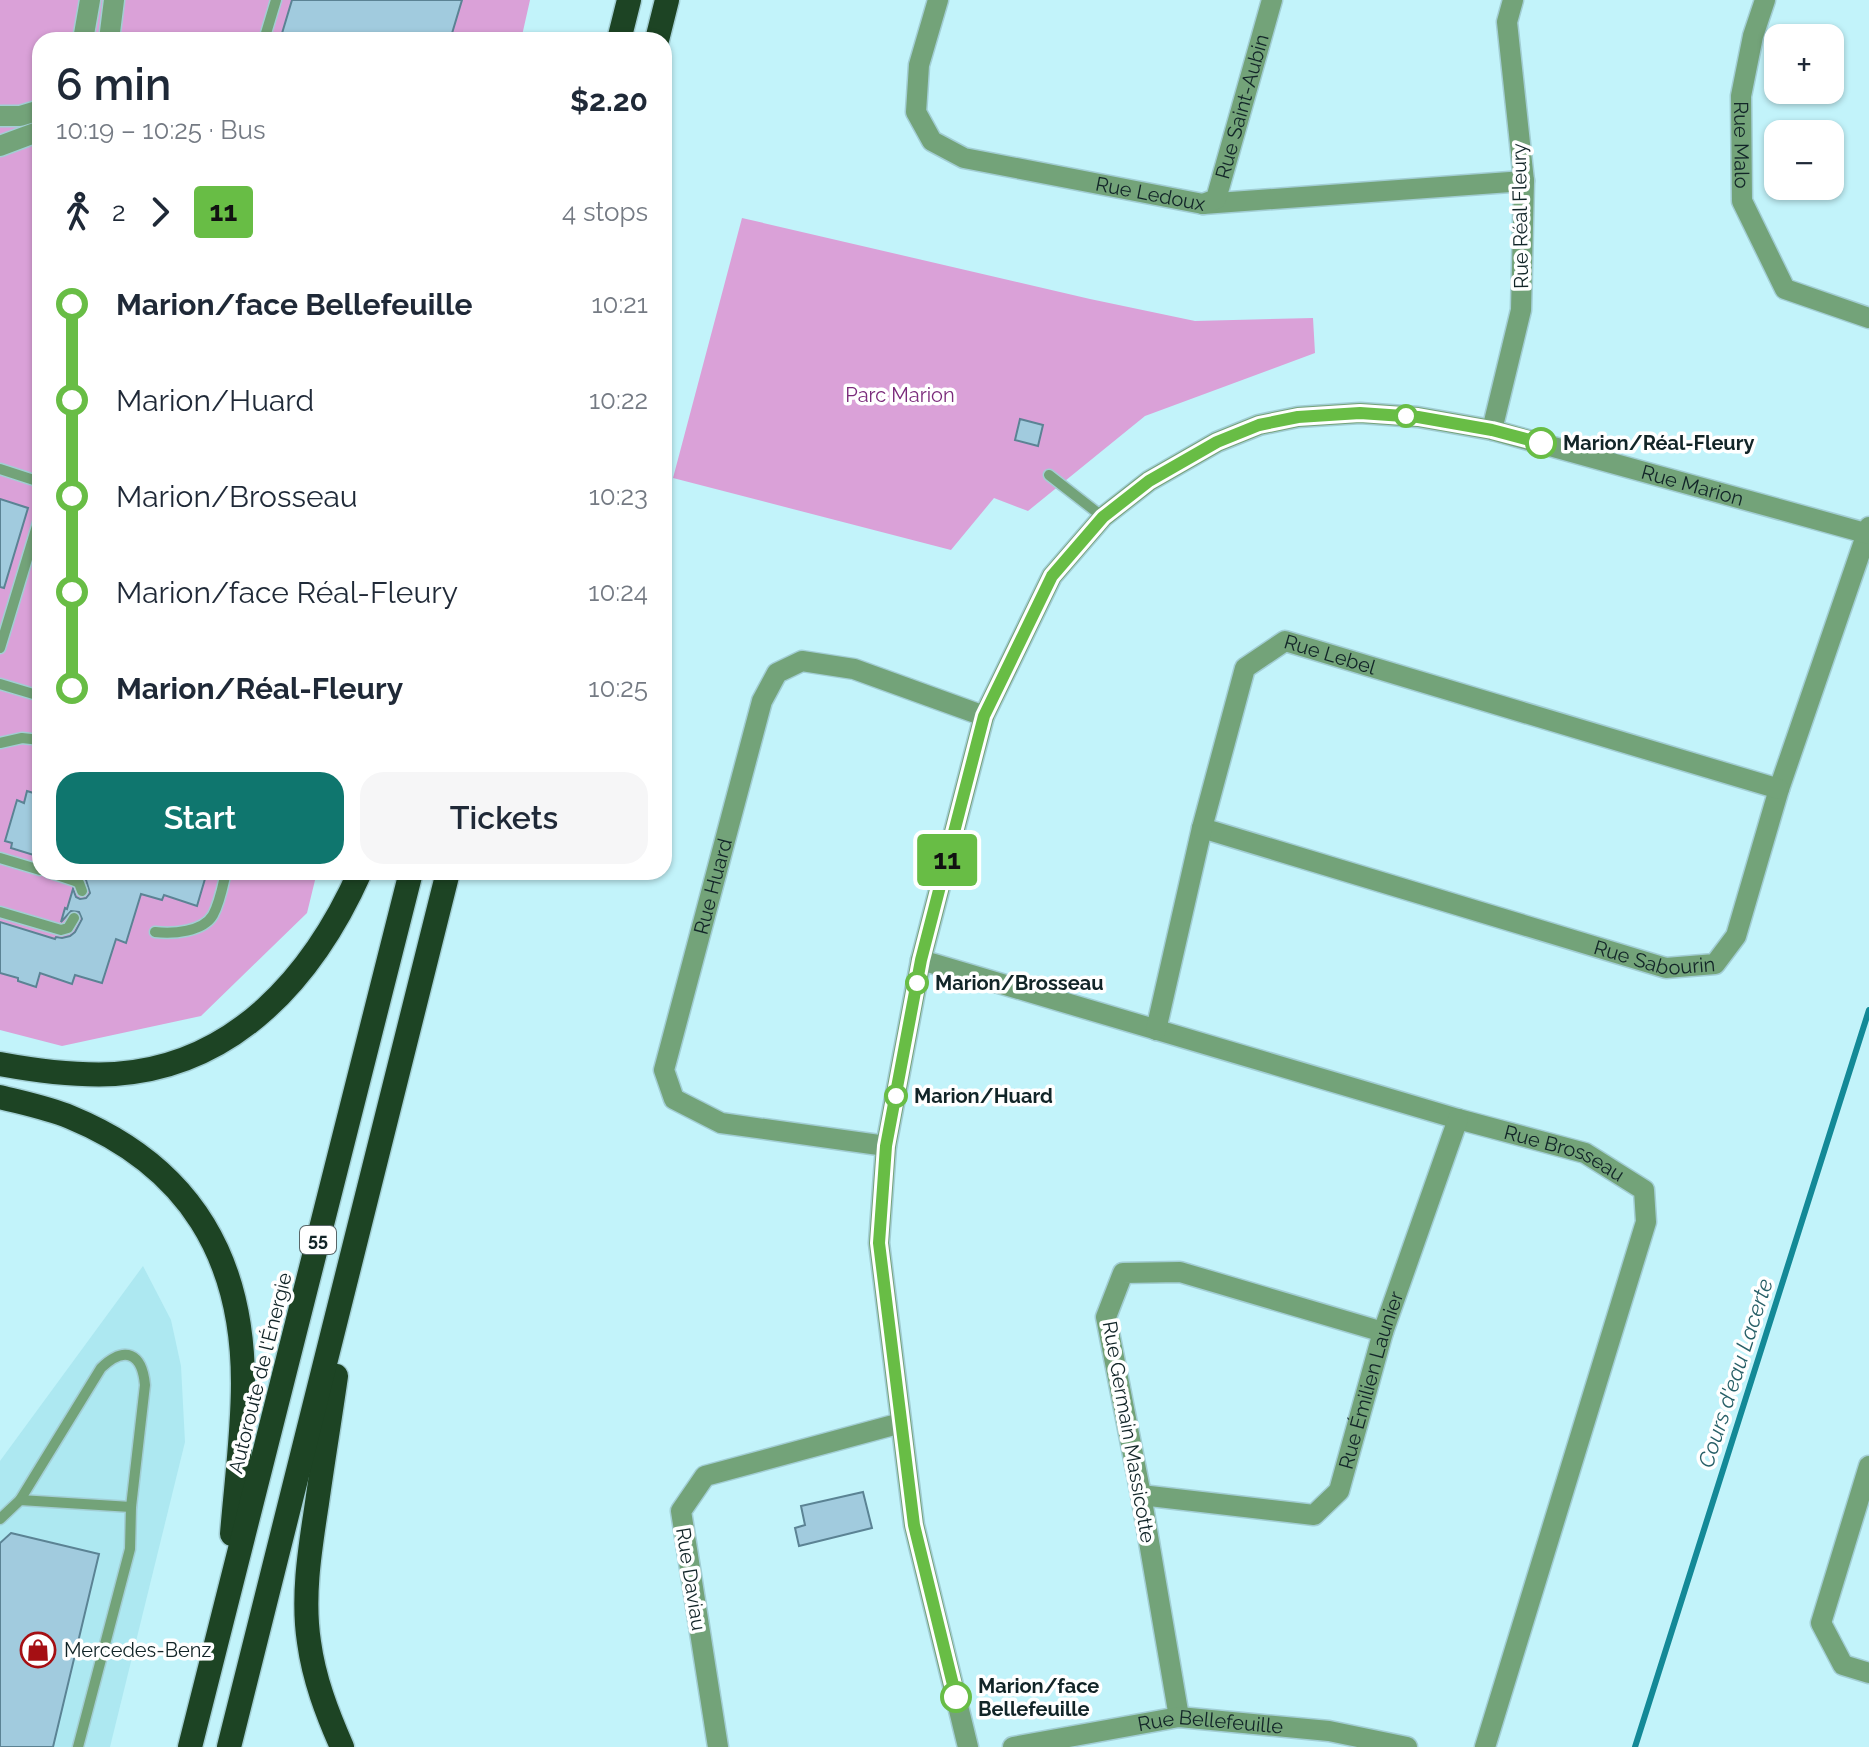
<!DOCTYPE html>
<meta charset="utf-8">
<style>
:root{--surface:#fff;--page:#f6f6f7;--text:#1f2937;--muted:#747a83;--accent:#0f766e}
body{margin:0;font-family:Raleway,sans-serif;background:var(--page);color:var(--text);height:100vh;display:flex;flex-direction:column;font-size:30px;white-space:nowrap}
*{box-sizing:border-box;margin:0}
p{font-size:26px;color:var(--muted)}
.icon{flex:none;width:44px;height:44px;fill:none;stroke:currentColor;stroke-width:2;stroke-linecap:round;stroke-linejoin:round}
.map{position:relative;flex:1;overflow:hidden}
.details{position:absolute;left:32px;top:32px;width:640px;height:848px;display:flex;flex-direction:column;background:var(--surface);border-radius:24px;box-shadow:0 2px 6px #0004}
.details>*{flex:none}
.badge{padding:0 16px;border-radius:6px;font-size:28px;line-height:52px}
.fabs{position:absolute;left:1764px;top:24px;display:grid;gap:16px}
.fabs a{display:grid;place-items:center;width:80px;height:80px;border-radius:16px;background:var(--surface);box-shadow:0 2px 6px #0004;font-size:40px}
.map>.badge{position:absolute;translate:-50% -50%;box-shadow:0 0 0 4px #fff}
.legs{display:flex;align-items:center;gap:12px;height:88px;padding:0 24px;font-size:26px}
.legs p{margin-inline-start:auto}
.overview{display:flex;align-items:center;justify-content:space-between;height:136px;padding:0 24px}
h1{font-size:44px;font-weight:600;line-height:60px}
.cta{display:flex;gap:16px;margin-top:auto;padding:16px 24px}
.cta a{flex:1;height:92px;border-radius:24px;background:var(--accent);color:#fff;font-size:32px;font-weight:600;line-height:92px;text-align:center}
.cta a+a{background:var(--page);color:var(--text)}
ul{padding:0 24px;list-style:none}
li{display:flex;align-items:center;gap:28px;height:96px;font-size:30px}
li i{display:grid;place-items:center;width:12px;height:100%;margin:0 10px;background:currentColor}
li i::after{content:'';width:20px;height:20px;margin:-10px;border:6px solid;border-radius:50%;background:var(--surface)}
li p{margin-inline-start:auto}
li:first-child i{background:linear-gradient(#0000 50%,currentColor 0)}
li:last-child i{background:linear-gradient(currentColor 50%,#0000 0)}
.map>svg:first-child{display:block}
.built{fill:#ade8f1}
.green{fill:#daa1d8}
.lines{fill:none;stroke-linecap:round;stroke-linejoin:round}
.stream{stroke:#138997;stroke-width:6}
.building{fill:#a1cbde;stroke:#5b8394;stroke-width:2}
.lane-casing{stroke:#a2ced4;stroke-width:13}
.street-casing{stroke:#a2ced4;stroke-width:23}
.highway-casing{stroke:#a2ced4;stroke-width:27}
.lane{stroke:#73a379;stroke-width:10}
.street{stroke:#73a379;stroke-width:20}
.highway{stroke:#1d4424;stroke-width:24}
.line-1-casing{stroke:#fff;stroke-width:18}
.line-1{stroke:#68bd45;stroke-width:12}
.stop-1-dot{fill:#fff;stroke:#68bd45;stroke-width:4}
.labels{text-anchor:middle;stroke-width:7;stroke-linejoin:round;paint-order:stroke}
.shield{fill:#fff;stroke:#596668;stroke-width:2}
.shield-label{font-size:18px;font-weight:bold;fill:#122528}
.street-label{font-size:20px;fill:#122528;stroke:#fff}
.park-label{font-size:20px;fill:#7a2a7a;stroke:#fff}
.stop-label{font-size:20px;font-weight:bold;fill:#122528;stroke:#fff;text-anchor:start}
.poi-label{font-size:20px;fill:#122528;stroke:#fff;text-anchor:start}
.water-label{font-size:22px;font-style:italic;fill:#286068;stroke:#fff}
</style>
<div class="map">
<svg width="1869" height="1747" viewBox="0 0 1869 1747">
<rect width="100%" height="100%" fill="#c2f3fa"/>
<path class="built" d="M143,1266L171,1320L181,1366L185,1442L110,1747H0V1461Z"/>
<g class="green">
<path d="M0,0H530L521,40H40V872H317L307,913L201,1016L62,1046L0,1030Z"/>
<path d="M742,218L1090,299L1195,321L1313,318L1315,353L1145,416L1028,511L994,498L951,550L673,478Z"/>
</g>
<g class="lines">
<path class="stream" d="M1635,1747L1869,1010"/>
</g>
<g class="building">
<path d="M292,0H462L450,40H280Z"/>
<path d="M1020,419L1043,425L1038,446L1015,440Z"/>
<path d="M0,499L28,508L4,588L0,587Z"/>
<path d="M27,791L40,795V857L11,848L12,843L5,841L17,800L24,803Z"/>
<path d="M78,872H207L197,906L164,895L162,900L141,894L126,943L116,939L102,983L75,975L72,984L40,973L36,987L18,981V978L0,973V922L55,939L56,937L62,938L70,936L75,932L82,919L79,912L71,911L61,922L65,908L67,909L73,889L76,897L80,899L86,898L90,893L86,880Z"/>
<path d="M863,1492L872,1528L799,1546L795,1528L805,1525L801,1506Z"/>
<path d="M11,1533L99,1554L53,1747H0V1543Z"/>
</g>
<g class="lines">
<g class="lane-casing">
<g id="lane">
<path d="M264,40L276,0"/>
<path d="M0,469L40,482"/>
<path d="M1049,475L1103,517"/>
<path d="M0,648L40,516"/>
<path d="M0,684L40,696"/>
<path d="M0,743L22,738L40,740"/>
<path d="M0,858L40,870"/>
<path d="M48,872L75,881L79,883L82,891"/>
<path d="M0,912L61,930L68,928L74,918"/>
<path d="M155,932C173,934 203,932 213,915C220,902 223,885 226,872"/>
<path d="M20,1500L101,1368C125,1345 142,1353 145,1385L131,1507"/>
<path d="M0,1519L20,1500L131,1507L130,1549L78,1747"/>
</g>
</g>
<g class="street-casing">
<g id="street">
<path id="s1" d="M938,0L919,65L916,112L932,141L964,158L1203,204L1524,181"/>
<path id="s2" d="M1765,0L1753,36L1741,96L1742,201L1785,289L1869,318"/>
<path d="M83,40L90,0"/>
<path d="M109,40L114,0"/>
<path d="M0,116H20L40,110"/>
<path d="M0,146L40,131"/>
<path id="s3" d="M1203,204L1216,199L1272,0"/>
<path d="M1492,430L1521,310L1524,181L1507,22L1513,0"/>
<path id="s4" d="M1202,828L1666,968L1715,964L1736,936L1779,789L1869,527"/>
<path id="s5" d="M921,960L1458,1119L1585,1153L1644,1190L1646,1222L1485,1747"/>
<path id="s6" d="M1156,1030L1202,828L1245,668L1285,641L1779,789"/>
<path id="s7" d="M886,1146L721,1123L674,1099L664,1070L762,701L777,673L802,661L854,669L984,716"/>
<path d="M1869,1466L1821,1623L1843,1665L1869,1673"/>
<path id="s8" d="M1141,1495L1314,1515L1339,1491L1383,1332L1458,1119"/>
<path d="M1179,1717L1141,1495L1106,1317L1123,1273L1180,1272L1383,1332"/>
<path d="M718,1747L681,1511L705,1476L901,1423"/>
<path id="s9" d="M968,1747L914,1525L879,1243L886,1146L921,960L984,716L1052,576L1103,517L1149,481L1217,442L1259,425L1298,417L1360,413L1418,417L1492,430L1869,534"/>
<path id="s10" d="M1013,1747L1179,1717L1329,1731L1407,1747"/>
</g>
</g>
<g class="highway-casing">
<g id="highway">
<path d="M619,40L629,0"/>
<path d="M657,40L667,0"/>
<path d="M0,1064C38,1071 76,1076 115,1074C236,1066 314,975 360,872"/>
<path d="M0,1097C23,1103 48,1108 70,1117C189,1166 243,1257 243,1383C243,1433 236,1484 232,1534"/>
<path d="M336,1376C330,1418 323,1460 317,1503C310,1549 302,1596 309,1642C314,1679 327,1713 342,1747"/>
<path d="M190,1747L411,872"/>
<path d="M229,1747L448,872"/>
</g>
</g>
<use href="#lane" class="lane"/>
<use href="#street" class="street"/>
<use href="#highway" class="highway"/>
</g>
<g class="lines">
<g class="line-1-casing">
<path id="line-1" d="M956,1697L914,1525L879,1243L886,1146L921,960L984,716L1052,576L1103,517L1149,481L1217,442L1259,425L1298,417L1360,413L1418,417L1492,430L1541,443"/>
</g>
<use href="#line-1" class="line-1"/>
</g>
<defs>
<g id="shop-ring" transform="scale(1.8)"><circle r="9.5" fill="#fff" stroke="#a50f13" stroke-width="1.5"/><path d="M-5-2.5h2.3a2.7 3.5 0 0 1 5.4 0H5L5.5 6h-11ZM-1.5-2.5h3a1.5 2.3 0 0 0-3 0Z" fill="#a50f13"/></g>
</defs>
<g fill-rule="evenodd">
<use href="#shop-ring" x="38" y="1650"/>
</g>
<g class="stop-1-dot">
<circle cx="1406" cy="416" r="10"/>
<circle cx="1541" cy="443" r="14"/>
<circle cx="917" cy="983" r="10"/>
<circle cx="896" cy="1096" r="10"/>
<circle cx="956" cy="1697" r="14"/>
</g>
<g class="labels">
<rect class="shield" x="300" y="1226" width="36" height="28" rx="6"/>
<g class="shield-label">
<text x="318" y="1246">55</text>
</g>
<g class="street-label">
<text dy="7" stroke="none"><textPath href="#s3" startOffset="110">Rue Saint-Aubin</textPath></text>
<text dy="7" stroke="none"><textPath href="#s2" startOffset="148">Rue Malo</textPath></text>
<text dy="7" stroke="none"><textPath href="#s1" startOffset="374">Rue Ledoux</textPath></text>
<text transform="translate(1520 216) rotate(-91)" y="7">Rue Réal Fleury</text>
<text dy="7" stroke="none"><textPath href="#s9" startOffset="1910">Rue Marion</textPath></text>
<text dy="7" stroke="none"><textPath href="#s6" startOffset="468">Rue Lebel</textPath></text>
<text dy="7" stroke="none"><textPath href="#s7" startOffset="440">Rue Huard</textPath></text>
<text dy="7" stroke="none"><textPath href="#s4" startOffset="472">Rue Sabourin</textPath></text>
<text dy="7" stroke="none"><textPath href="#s5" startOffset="672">Rue Brosseau</textPath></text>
<text transform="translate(260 1373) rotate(-76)" y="7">Autoroute de l'Énergie</text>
<text dy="7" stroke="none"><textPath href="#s8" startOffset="324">Rue Émilien Launier</textPath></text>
<text transform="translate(1129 1432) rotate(80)" y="7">Rue Germain Massicotte</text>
<text transform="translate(691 1579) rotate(81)" y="7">Rue Daviau</text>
<text dy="7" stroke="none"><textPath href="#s10" startOffset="200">Rue Bellefeuille</textPath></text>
</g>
<g class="park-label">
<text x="900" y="402">Parc Marion</text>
</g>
<g class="stop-label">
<text x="1563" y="450">Marion/Réal-Fleury</text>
<text x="935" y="990">Marion/Brosseau</text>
<text x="914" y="1103">Marion/Huard</text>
<text x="978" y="1693">Marion/face<tspan x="978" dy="23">Bellefeuille</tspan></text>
</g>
<g class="poi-label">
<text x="64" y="1657">Mercedes-Benz</text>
</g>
<g class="water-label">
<text transform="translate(1735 1373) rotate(-72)" y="8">Cours d'eau Lacerte</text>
</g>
</g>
</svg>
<div class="fabs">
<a>+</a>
<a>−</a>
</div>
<b class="badge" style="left:947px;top:860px;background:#68bd45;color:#111">11</b>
<section class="details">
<div class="overview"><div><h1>6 min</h1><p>10:19 – 10:25 · Bus</p></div><b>$2.20</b></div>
<div class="legs"><svg class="icon" aria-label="walk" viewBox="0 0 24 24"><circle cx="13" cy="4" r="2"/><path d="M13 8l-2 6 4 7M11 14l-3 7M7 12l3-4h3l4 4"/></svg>2<svg class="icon" aria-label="forward" viewBox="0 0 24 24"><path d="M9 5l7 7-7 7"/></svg><b class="badge" style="background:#68bd45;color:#111">11</b><p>4 stops</p></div>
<ul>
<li><i style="color:#68bd45"></i><b>Marion/face Bellefeuille</b><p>10:21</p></li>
<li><i style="color:#68bd45"></i><span>Marion/Huard</span><p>10:22</p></li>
<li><i style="color:#68bd45"></i><span>Marion/Brosseau</span><p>10:23</p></li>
<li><i style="color:#68bd45"></i><span>Marion/face Réal-Fleury</span><p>10:24</p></li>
<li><i style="color:#68bd45"></i><b>Marion/Réal-Fleury</b><p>10:25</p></li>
</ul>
<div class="cta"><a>Start</a><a>Tickets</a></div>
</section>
</div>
